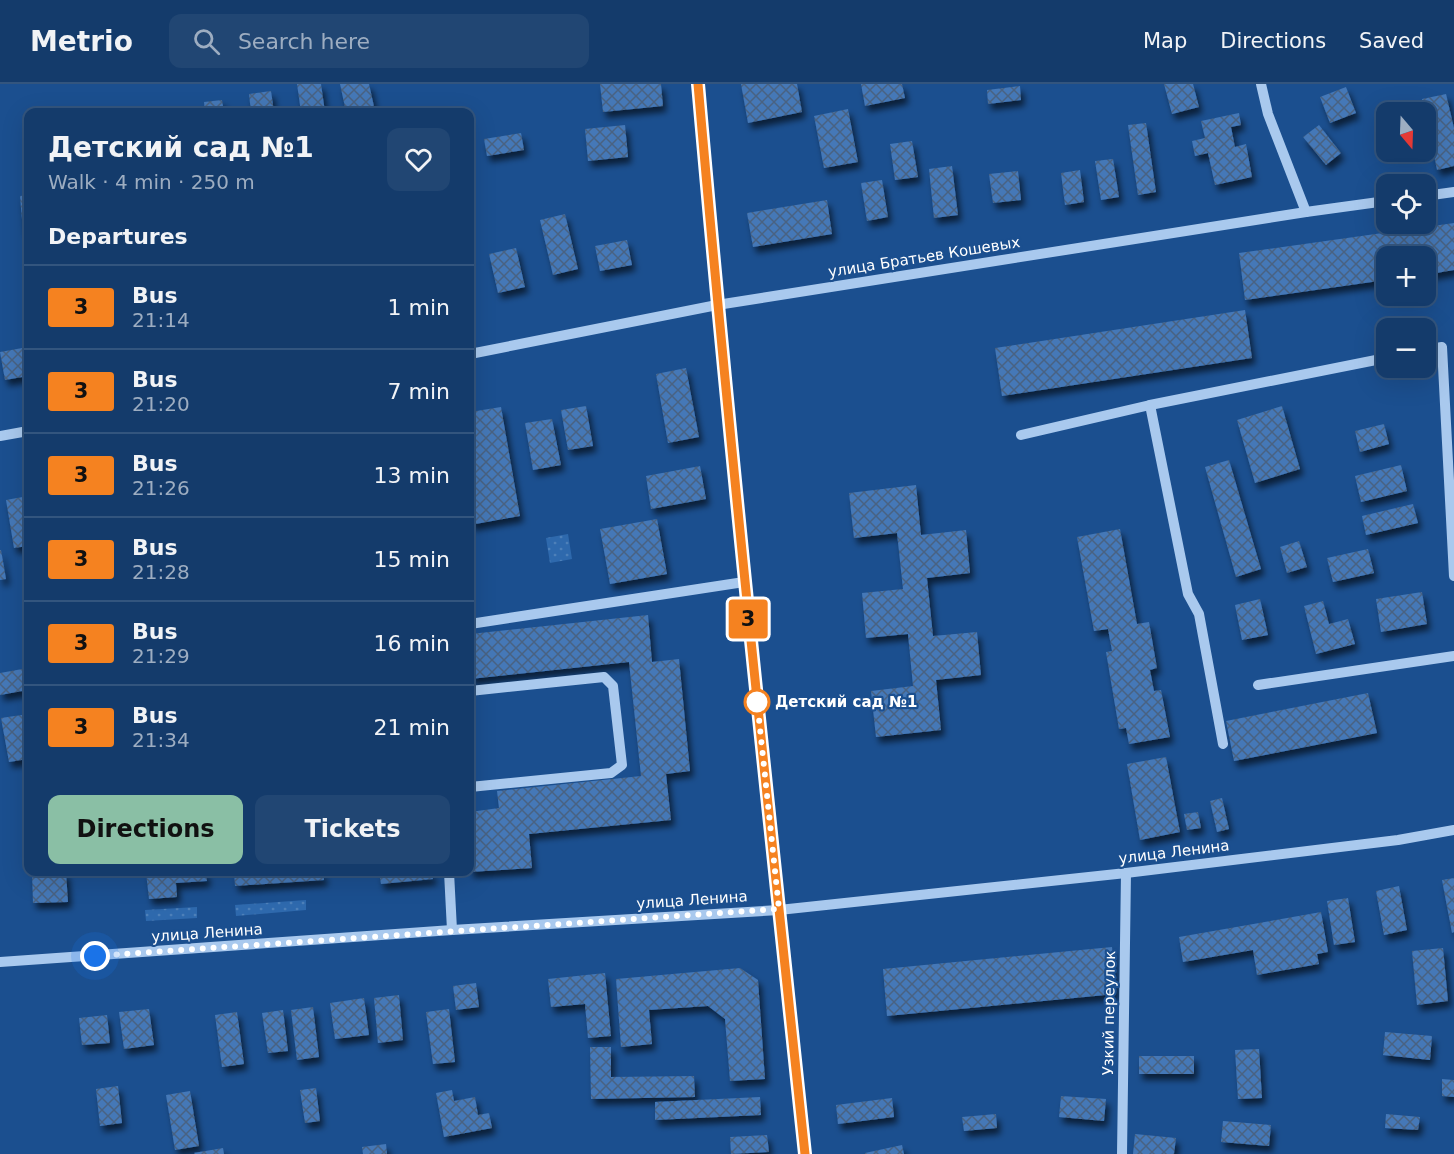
<!DOCTYPE html>
<meta charset="utf-8">
<style>
:root{--surface:#143b6b;--page:#214673;--text:#f1f3f6;--muted:#9dadc1;--line:#33557e;--accent:#8abfa5}
body{margin:0;font-family:"DejaVu Sans",sans-serif;background:var(--page);color:var(--text);height:100vh;display:flex;flex-direction:column;font-size:22px;white-space:nowrap}
*{box-sizing:border-box;margin:0}
p{font-size:20px;color:var(--muted)}
.icon{flex:none;width:33px;height:33px;fill:none;stroke:currentColor;stroke-width:2;stroke-linecap:round;stroke-linejoin:round}
.map{position:relative;flex:1;overflow:hidden}
.side{position:absolute;left:24px;top:24px;width:450px;height:768px;display:flex;flex-direction:column;background:var(--surface);border-radius:12px;box-shadow:0 6px 24px #0002,0 0 0 2px var(--line)}
.side>*{flex:none}
.badge{padding:0 12px;border-radius:4px;font-size:21px;line-height:39px}
.needle{width:39px;rotate:161deg}
.controls{position:absolute;left:1376px;top:18px;display:grid;gap:12px}
.controls a{display:grid;place-items:center;width:60px;height:60px;border-radius:12px;background:var(--surface);box-shadow:0 6px 24px #0002,0 0 0 2px var(--line);font-size:30px}
.you{position:absolute;width:30px;height:30px;margin:-15px;border:4px solid #fff;border-radius:50%;background:#1a73e8;box-shadow:0 0 0 9px #1a73e833}
.map>.badge{position:absolute;translate:-50% -50%;box-shadow:0 0 0 3px #fff}
h2{padding:0 24px;font-size:22px;line-height:54px}
.round{display:grid;place-items:center;flex:none;width:63px;height:63px;border-radius:12px;background:var(--page)}
.head{display:flex;align-items:center;justify-content:space-between;height:102px;padding:0 24px}
h1{font-size:28px;font-weight:800;line-height:45px}
.primary-button{display:flex;gap:12px;margin-top:auto;padding:12px 24px}
.primary-button a{flex:1;height:69px;border-radius:12px;background:var(--accent);color:#111;font-size:24px;font-weight:800;line-height:69px;text-align:center}
.primary-button a+a{background:var(--page);color:var(--text)}
ul{padding:0;list-style:none}
li{display:flex;align-items:center;gap:18px;height:84px;padding:0 24px;border-top:2px solid var(--line)}
li div{flex:1}
li b{display:block;font-size:22px}
li em{font-style:normal}
li .badge{min-width:66px;font-weight:700;text-align:center}
header{display:flex;align-items:center;gap:36px;box-sizing:border-box;height:84px;padding:0 30px;background:var(--surface);border-bottom:2px solid var(--line)}
header strong{font-size:28px}
nav{display:flex;gap:33px;margin-inline-start:auto;font-size:21px}
.search{width:420px;height:54px;background:var(--page);display:flex;align-items:center;gap:15px;box-sizing:border-box;padding:0 21px;border-radius:12px;color:var(--muted);font-size:22px}
.map>svg:first-child{display:block}
.grass{fill:url(#grass-dots)}
.building{fill:url(#building-cross-hatch);filter:url(#shadow)}
.lines{fill:none;stroke-linecap:round;stroke-linejoin:round}
.minor{stroke:#a9c9ee;stroke-width:10}
.line-casing{stroke:#fff;stroke-width:14}
.line{stroke:#f58220;stroke-width:9}
.walk{stroke:#fff;stroke-width:6;stroke-dasharray:0 10.8}
.stop-dot{fill:#fff;stroke:#f58220;stroke-width:3}
.labels{text-anchor:middle;stroke-width:4.5;stroke-linejoin:round;paint-order:stroke}
.street-label{font-size:15px;fill:#fff;stroke:#1b4f8f}
.stop-label{font-size:15px;font-weight:bold;fill:#fff;stroke:#1b4f8f;text-anchor:start}
</style>
<header>
<strong>Metrio</strong>
<div class="search"><svg class="icon" aria-label="search" viewBox="0 0 24 24"><circle cx="10" cy="10" r="6"/><path d="M15 15l6 6"/></svg>Search here</div>
<nav><a>Map</a><a>Directions</a><a>Saved</a></nav>
</header>
<div class="map">
<svg width="1454" height="1070" viewBox="0 0 1454 1070">
<defs>
<pattern id="grass-dots" width="8" height="8" patternUnits="userSpaceOnUse" patternTransform="scale(1.5)"><rect width="8" height="8" fill="#2e69ad"/><path d="M2 2h.1M6 6h.1" fill="none" stroke="#4d80b9" stroke-width="1.8" stroke-linecap="round"/></pattern>
<pattern id="building-cross-hatch" width="8" height="8" patternUnits="userSpaceOnUse" patternTransform="scale(1.5)"><rect width="8" height="8" fill="#4478b7"/><path d="M0 0l8 8M0 8l8-8" fill="none" stroke="#486282"/></pattern>
<filter id="shadow"><feDropShadow dx="3.5" dy="6" stdDeviation="3" flood-color="#0009"/></filter>
</defs>
<rect width="100%" height="100%" fill="#1b4f8f"/>
<g class="grass">
<path d="M568,450L572,475L550,479L546,454Z"/>
<path d="M306,816V826L236,832L235,821Z"/>
<path d="M197,823V834L146,837L145,826Z"/>
</g>
<g class="building">
<path d="M297,0H321L325,28H301Z"/>
<path d="M340,0H369L375,27L346,28Z"/>
<path d="M600,0H661L663,22L603,28Z"/>
<path d="M741,0H797L802,28L748,39Z"/>
<path d="M861,0H902L905,14L865,22Z"/>
<path d="M1164,0H1193L1199,23L1172,30Z"/>
<path d="M1020,2L1021,16L988,20L987,6Z"/>
<path d="M1346,3L1356,29L1330,39L1320,13Z"/>
<path d="M271,7L274,28H251L249,10Z"/>
<path d="M1446,10L1454,44V82L1437,86L1422,15Z"/>
<path d="M222,16L224,28H205L204,18Z"/>
<path d="M1407,17L1411,28H1386V49L1377,27Z"/>
<path d="M848,25L858,78L824,84L814,32Z"/>
<path d="M1239,29L1241,41L1231,43L1235,63L1246,60L1252,93L1215,101L1208,69L1195,72L1192,57L1205,54L1201,37Z"/>
<path d="M1146,39L1156,108L1138,111L1128,41Z"/>
<path d="M625,41L628,73L588,77L585,45Z"/>
<path d="M1319,41L1341,69L1326,81L1303,53Z"/>
<path d="M521,49L524,66L487,72L484,55Z"/>
<path d="M912,57L918,93L895,96L890,60Z"/>
<path d="M1113,75L1119,113L1101,116L1095,77Z"/>
<path d="M952,82L958,131L934,134L929,85Z"/>
<path d="M1080,86L1084,118L1065,121L1061,89Z"/>
<path d="M1018,87L1021,116L993,119L989,90Z"/>
<path d="M882,96L888,133L867,137L861,99Z"/>
<path d="M28,111V146L23,147L20,112Z"/>
<path d="M827,116L832,150L753,163L747,129Z"/>
<path d="M565,130L578,185L553,191L540,136Z"/>
<path d="M1454,139V186L1425,191V172H1386V196L1245,216L1239,169Z"/>
<path d="M627,156L632,181L600,187L595,162Z"/>
<path d="M516,164L525,203L498,209L489,170Z"/>
<path d="M1245,226L1252,274L1002,312L995,264Z"/>
<path d="M28,263V292L5,296L0,268Z"/>
<path d="M686,284L699,353L668,359L656,290Z"/>
<path d="M586,322L593,362L568,366L561,326Z"/>
<path d="M1282,322L1300,385L1255,399L1237,336Z"/>
<path d="M501,323L520,432L470,441V328Z"/>
<path d="M552,335L561,381L533,386L525,339Z"/>
<path d="M1384,340L1389,360L1360,368L1355,347Z"/>
<path d="M1229,376L1261,485L1236,493L1205,383Z"/>
<path d="M1401,381L1407,407L1361,418L1355,392Z"/>
<path d="M700,382L706,415L651,425L646,392Z"/>
<path d="M916,401L921,451L966,446L970,489L927,494L933,552L977,548L981,591L936,596L941,646L876,653L871,607L913,602L908,550L866,554L862,509L903,505L897,449L854,454L849,409Z"/>
<path d="M28,412V462L14,464L6,416Z"/>
<path d="M1413,420L1418,439L1366,451L1362,432Z"/>
<path d="M657,435L667,490L610,500L600,445Z"/>
<path d="M1120,445L1137,540L1149,538L1157,584L1150,586L1154,607L1161,606L1170,653L1129,660L1126,644L1119,645L1106,568L1112,567L1108,545L1094,547L1077,453Z"/>
<path d="M1299,457L1307,483L1287,489L1280,463Z"/>
<path d="M1368,465L1374,489L1333,498L1327,474Z"/>
<path d="M0,466H1L6,495L0,496Z"/>
<path d="M1422,508L1427,540L1381,548L1376,515Z"/>
<path d="M1260,515L1268,551L1242,556L1235,521Z"/>
<path d="M1323,517L1329,540L1348,535L1355,560L1316,570L1304,522Z"/>
<path d="M648,531L652,578L679,575L690,687L666,690L671,736L529,750L532,784L470,788V728L499,724L497,707L641,692L629,578L470,595V550Z"/>
<path d="M28,584V606L0,611V589Z"/>
<path d="M1368,609L1377,649L1234,677L1226,637Z"/>
<path d="M28,630V675L9,678L1,634Z"/>
<path d="M1166,673L1180,748L1140,756L1127,680Z"/>
<path d="M1222,714L1229,745L1217,748L1210,717Z"/>
<path d="M1198,728L1201,744L1187,746L1184,730Z"/>
<path d="M66,788L68,818L33,819L32,789Z"/>
<path d="M146,788H206L207,797L176,799L177,813L149,815Z"/>
<path d="M234,788H323L324,796L235,802Z"/>
<path d="M379,788H432L433,795L381,800Z"/>
<path d="M1454,794V848L1452,849L1442,796Z"/>
<path d="M1399,802L1407,846L1384,851L1376,807Z"/>
<path d="M1348,814L1355,858L1334,861L1327,817Z"/>
<path d="M1321,828L1328,868L1317,870L1319,880L1257,891L1253,866L1183,878L1179,853Z"/>
<path d="M1112,863L1116,910L887,932L883,885Z"/>
<path d="M1443,864L1448,917L1417,921L1412,867Z"/>
<path d="M740,884L758,896L765,995L730,997L725,935L708,922L649,926L652,960L621,963L616,895Z"/>
<path d="M605,889L611,952L588,954L585,920L551,923L548,895Z"/>
<path d="M476,899L479,923L456,926L453,902Z"/>
<path d="M399,911L403,956L378,959L374,914Z"/>
<path d="M364,914L369,951L335,955L330,919Z"/>
<path d="M313,923L319,973L297,976L291,926Z"/>
<path d="M149,925L154,961L124,965L119,928Z"/>
<path d="M449,925L455,978L433,980L426,928Z"/>
<path d="M283,926L288,967L268,969L262,929Z"/>
<path d="M237,928L244,980L222,983L215,931Z"/>
<path d="M107,931L110,959L82,961L79,934Z"/>
<path d="M1385,948L1432,952L1430,976L1383,971Z"/>
<path d="M590,963H611V993L694,992L695,1013L591,1015Z"/>
<path d="M1259,965L1262,1014L1238,1015L1235,966Z"/>
<rect x="1139" y="972" width="55" height="18"/>
<path d="M1442,995L1454,996V1013L1442,1012Z"/>
<path d="M118,1002L122,1039L100,1042L96,1005Z"/>
<path d="M316,1004L320,1037L305,1039L300,1006Z"/>
<path d="M452,1006L454,1017L475,1013L478,1031L489,1029L492,1044L444,1053L436,1009Z"/>
<path d="M190,1007L199,1062L175,1066L166,1011Z"/>
<path d="M1061,1012L1106,1015L1104,1037L1059,1033Z"/>
<path d="M760,1013L761,1031L655,1036V1018Z"/>
<path d="M892,1014L894,1033L838,1040L836,1021Z"/>
<path d="M996,1030L997,1044L964,1047L962,1033Z"/>
<path d="M1386,1030L1420,1033L1418,1046L1385,1044Z"/>
<path d="M1223,1037L1271,1041L1269,1062L1221,1058Z"/>
<path d="M1135,1050L1176,1054L1174,1070H1133Z"/>
<path d="M767,1051L769,1068L731,1070L730,1053Z"/>
<path d="M386,1060L387,1070H363L362,1063Z"/>
<path d="M902,1061L904,1070H865V1069Z"/>
<path d="M223,1064L224,1070H195L194,1069Z"/>
</g>
<g class="lines">
<g class="minor">
<path d="M698,0L717,221L744,498L805,1070"/>
<path d="M1261,0L1268,30L1306,128"/>
<path d="M1425,112L1454,108"/>
<path d="M1425,266L1442,263L1454,492"/>
<path d="M470,270L717,221L1306,128L1386,117"/>
<path d="M1150,321L1188,510L1199,530L1223,660"/>
<path d="M1021,351L1150,321L1386,274"/>
<path d="M0,352L28,347"/>
<path d="M470,540L744,498"/>
<path d="M1258,601L1454,572"/>
<path d="M470,607L604,593L613,602L622,681L611,689L470,703"/>
<path d="M449,788L452,846"/>
<path d="M0,878L452,846L779,826L1126,789L1398,756L1454,746"/>
<path d="M1122,1070L1126,789"/>
</g>
</g>
<g class="lines">
<g class="line-casing">
<path id="line" d="M698,0C729,357 767,714 805,1070"/>
</g>
<use href="#line" class="line"/>
<path class="walk" d="M95,872L779,825L757,616V618"/>
</g>
<circle class="stop-dot" cx="757" cy="618" r="12"/>
<g class="labels">
<g class="street-label">
<text transform="translate(924 173) rotate(-9)" y="5">улица Братьев Кошевых</text>
<text transform="translate(1174 768) rotate(-7)" y="5">улица Ленина</text>
<text transform="translate(692 816) rotate(-4)" y="5">улица Ленина</text>
<text transform="translate(207 849) rotate(-4)" y="5">улица Ленина</text>
<text transform="translate(1109 929) rotate(-89)" y="5">Узкий переулок</text>
</g>
<g class="stop-label">
<text x="775" y="623">Детский сад №1</text>
</g>
</g>
</svg>
<div class="controls">
<a><svg class="needle" viewBox="-14 -14 28 28"><path d="M0-13l5 13h-10z" fill="#e53935"/><path d="M0 13l5-13h-10z" fill="#9dadc1"/></svg></a>
<a><svg class="icon" aria-label="locate" viewBox="0 0 24 24"><circle cx="12" cy="12" r="6"/><path d="M12 2v4M12 18v4M2 12h4M18 12h4"/></svg></a>
<a>+</a>
<a>−</a>
</div>
<div class="you" style="left:95px;top:872px"></div>
<b class="badge" style="left:748px;top:535px;background:#f58220;color:#111">3</b>
<section class="side">
<div class="head"><div><h1>Детский сад №1</h1><p>Walk · 4 min · 250 m</p></div><a class="round"><svg class="icon" aria-label="heart" viewBox="0 0 24 24"><path d="M12 20l-8-8c-3-5 5-10 8-4 3-6 11-1 8 4z"/></svg></a></div>
<h2>Departures</h2>
<ul>
<li><span class="badge" style="background:#f58220;color:#111">3</span><div><b>Bus</b><p>21:14</p></div><em>1 min</em></li>
<li><span class="badge" style="background:#f58220;color:#111">3</span><div><b>Bus</b><p>21:20</p></div><em>7 min</em></li>
<li><span class="badge" style="background:#f58220;color:#111">3</span><div><b>Bus</b><p>21:26</p></div><em>13 min</em></li>
<li><span class="badge" style="background:#f58220;color:#111">3</span><div><b>Bus</b><p>21:28</p></div><em>15 min</em></li>
<li><span class="badge" style="background:#f58220;color:#111">3</span><div><b>Bus</b><p>21:29</p></div><em>16 min</em></li>
<li><span class="badge" style="background:#f58220;color:#111">3</span><div><b>Bus</b><p>21:34</p></div><em>21 min</em></li>
</ul>
<div class="primary-button"><a>Directions</a><a>Tickets</a></div>
</section>
</div>
